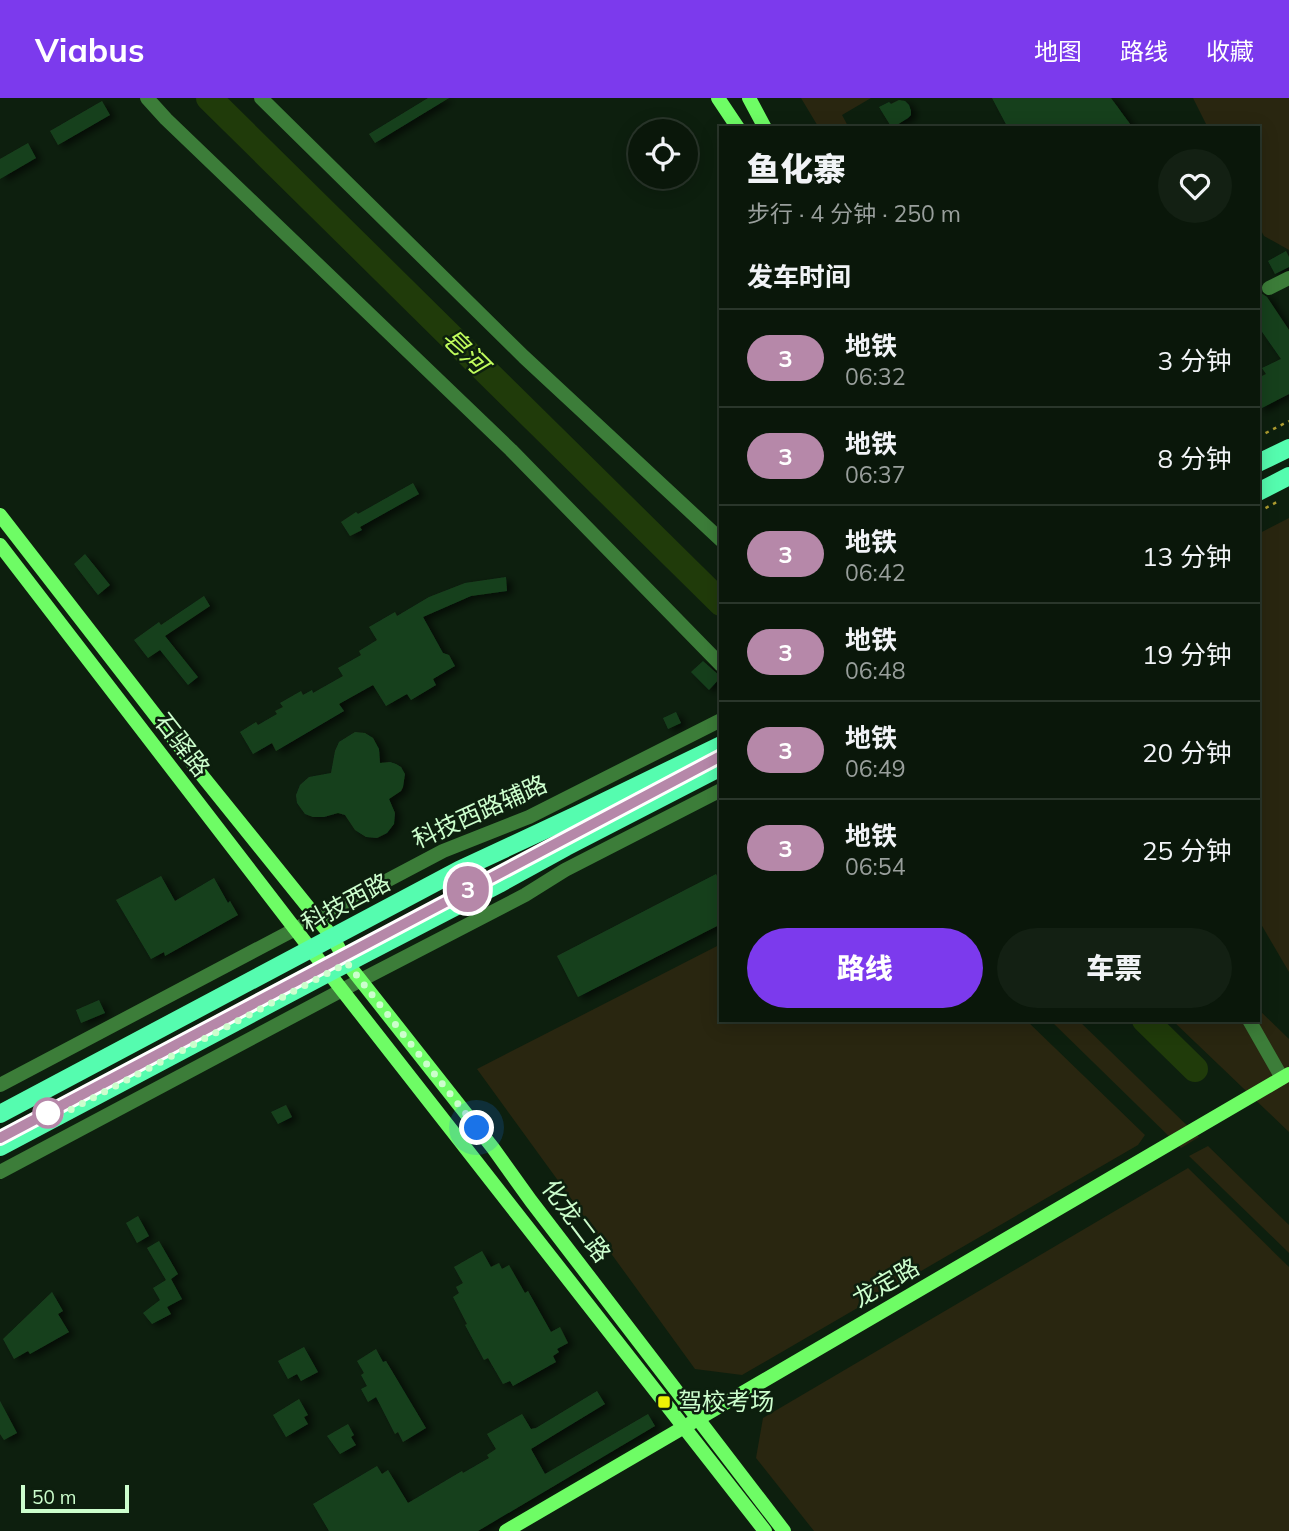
<!DOCTYPE html>
<html lang="zh">
<meta charset="utf-8">
<style>
:root{--surface:#0a170a;--page:#132013;--text:#f1f3f6;--muted:#999f9c;--line:#2a362b;--accent:#7c3aed}
body{margin:0;font-family:Mulish,"Noto Sans SC",sans-serif;background:var(--page);color:var(--text);height:100vh;display:flex;flex-direction:column;font-size:26px;white-space:nowrap}
*{box-sizing:border-box;margin:0}
p{font-size:23px;color:var(--muted)}
.icon{flex:none;width:38px;height:38px;fill:none;stroke:currentColor;stroke-width:2;stroke-linecap:round;stroke-linejoin:round}
.map{position:relative;flex:1;overflow:hidden}
.panel{position:absolute;left:719px;top:28px;width:541px;height:896px;display:flex;flex-direction:column;background:var(--surface);border-radius:0px;box-shadow:0 4px 18px #0003,0 0 0 2px var(--line)}
.panel>*{flex:none}
.badge{padding:0 14px;border-radius:23px;font-size:24px;line-height:46px}
.buttons{position:absolute;left:628px;top:21px;display:grid;gap:14px}
.buttons a{display:grid;place-items:center;width:70px;height:70px;border-radius:50%;background:var(--surface);box-shadow:0 4px 18px #0003,0 0 0 2px var(--line);font-size:35px}
.scale{position:absolute;left:21px;bottom:18px;width:108px;box-sizing:border-box;padding-left:7px;border:4px solid #ccfecd;border-top:0;font-size:19px;line-height:24px;white-space:nowrap;color:#ccfecd;-webkit-text-stroke:5px #0d1f0e;paint-order:stroke}
.you{position:absolute;width:35px;height:35px;margin:-18px;border:5px solid #fff;border-radius:50%;background:#1a73e8;box-shadow:0 0 0 10px #1a73e833}
.map>.badge{position:absolute;translate:-50% -50%;box-shadow:0 0 0 4px #fff}
h2{padding:0 28px;font-size:26px;line-height:63px}
.round{display:grid;place-items:center;flex:none;width:74px;height:74px;border-radius:37px;background:var(--page)}
.headline{display:flex;align-items:center;justify-content:space-between;height:119px;padding:0 28px}
h1{font-size:33px;font-weight:800;line-height:52px}
.button{display:flex;gap:14px;margin-top:auto;padding:14px 28px}
.button a{flex:1;height:80px;border-radius:42px;background:var(--accent);color:#fff;font-size:28px;font-weight:800;line-height:80px;text-align:center}
.button a+a{background:var(--page);color:var(--text)}
ul{padding:0;list-style:none}
li{display:flex;align-items:center;gap:21px;height:98px;padding:0 28px;border-top:2px solid var(--line)}
li div{flex:1}
li b{display:block;font-size:26px}
li em{font-style:normal}
li .badge{min-width:77px;font-weight:700;text-align:center}
header{display:flex;align-items:center;gap:42px;box-sizing:border-box;height:98px;padding:0 35px;background:var(--accent);color:#fff}
header strong{font-size:33px}
nav{display:flex;gap:38px;margin-inline-start:auto;font-size:24px}
.map>svg:first-child{display:block}
.green{fill:#292610}
.lines{fill:none;stroke-linecap:round;stroke-linejoin:round}
.river{stroke:#203b0a;stroke-width:26}
.building{fill:#19401e;filter:url(#shadow)}
.path{stroke:#ae9c30;stroke-width:2.5;stroke-dasharray:3.5 5;stroke-linecap:butt}
.street{stroke:#3c7d39;stroke-width:14}
.secondary{stroke:#6efc65;stroke-width:14}
.primary{stroke:#55fcaf;stroke-width:18}
.line-casing{stroke:#fff;stroke-width:16}
.line{stroke:#b688a9;stroke-width:10}
.walk{stroke:#ccfecd;stroke-width:7;stroke-dasharray:0 12.6}
.stop-dot{fill:#fff;stroke:#b688a9;stroke-width:3.5}
.poi-dot{fill:#eef105;stroke:#0d1f0e;stroke-width:2.5}
.labels{text-anchor:middle;stroke-width:5;stroke-linejoin:round;paint-order:stroke}
.street-label{font-size:24px;fill:#ccfecd;stroke:#0d1f0e}
.poi-label{font-size:24px;fill:#ccfecd;stroke:#0d1f0e;text-anchor:start}
.water-label{font-size:26px;font-style:italic;fill:#c0fc5c;stroke:#0d1f0e}
</style>
<header>
<strong>Viabus</strong>
<nav><a>地图</a><a>路线</a><a>收藏</a></nav>
</header>
<div class="map">
<svg width="1289" height="1433" viewBox="0 0 1289 1433">
<defs>
<filter id="shadow"><feDropShadow dx="5.5" dy="3" stdDeviation="3.5" flood-color="#0009"/></filter>
</defs>
<rect width="100%" height="100%" fill="#0d1f0e"/>
<g class="green">
<path d="M801,0H871L842,17L849,30H819Z"/>
<path d="M1193,0H1289V152L1264,138L1258,127V30H1208Z"/>
<path d="M1289,420V874L1258,821V436Z"/>
<path d="M721,846V922H1026L1145,1037L1138,1047L742,1277L695,1271L477,971Z"/>
<path d="M1258,911L1289,941V1034L1172,922H1258Z"/>
<path d="M1050,922H1078L1199,1039L1181,1050Z"/>
<path d="M1208,1048L1289,1127V1155L1189,1058Z"/>
<path d="M1188,1070L1289,1169V1433H814L756,1360L763,1320Z"/>
</g>
<g class="lines">
<g class="river">
<path d="M209,0L721,505"/>
<path d="M1145,922L1195,971"/>
</g>
</g>
<g class="building">
<path d="M428,0H449L375,45L369,36Z"/>
<path d="M992,0H1111L1133,30H1008Z"/>
<path d="M899,2L905,3L909,7L911,13V17L908,20L892,30L879,9L889,4L891,6Z"/>
<path d="M102,3L110,17L58,47L50,33Z"/>
<path d="M28,45L36,60L0,81V61Z"/>
<path d="M1286,153L1289,159V169L1275,176L1268,163Z"/>
<path d="M1258,187L1261,195L1267,199L1289,232V296L1258,312V280L1266,276L1262,270L1281,261L1258,228Z"/>
<path d="M413,385L419,396L360,429L362,432L350,438L341,424L356,414L358,416Z"/>
<path d="M85,456L110,487L98,497L74,466Z"/>
<path d="M506,479L507,493L471,498L423,519L443,555L449,557L455,568L433,581L436,587L411,602L407,596L386,608L373,587L339,606L344,613L276,653L272,645L253,656L240,634L256,624L258,627L277,616L275,613L283,609L280,605L301,593L303,597L312,592L313,595L343,578L338,570L361,557L359,553L377,542L369,529L395,514L397,518L429,499L465,485Z"/>
<path d="M204,498L210,508L165,538L198,579L188,587L160,552L148,560L134,542L159,524L161,527Z"/>
<path d="M703,563L721,579L709,592L691,574Z"/>
<path d="M676,614L681,625L668,631L663,620Z"/>
<path d="M355,634L365,635L373,640L379,651L380,665L390,664L396,666L401,669L405,676L403,689L401,693L389,701L395,715L394,726L387,735L377,740L366,739L355,732L345,717L338,715L324,719H313L305,716L297,705L296,697L300,687L309,679L331,675L335,653L339,644Z"/>
<path d="M716,776L721,786V826L578,899L557,858Z"/>
<path d="M161,778L175,803L214,780L228,805L230,803L238,817L165,858L164,854L151,861L116,802Z"/>
<path d="M99,902L105,915L81,925L76,912Z"/>
<path d="M286,1007L292,1019L278,1026L271,1014Z"/>
<path d="M138,1118L149,1138L137,1145L126,1125Z"/>
<path d="M159,1143L178,1176L171,1181L182,1201L167,1209L171,1216L152,1226L143,1215L160,1202L153,1190L166,1182L147,1150Z"/>
<path d="M482,1153L491,1169L499,1165L502,1171L509,1167L525,1195L528,1193L551,1234L560,1229L568,1245L557,1251L559,1254L553,1258L556,1264L513,1288L510,1283L503,1286L488,1260L484,1262L465,1227L467,1226L453,1199L459,1195L456,1189L463,1185L454,1169Z"/>
<path d="M52,1194L63,1213L58,1216L69,1234L30,1256L28,1253L14,1261L3,1241Z"/>
<path d="M304,1249L318,1274L301,1283L297,1276L288,1281L278,1263Z"/>
<path d="M376,1251L383,1264L386,1263L426,1330L403,1344L398,1334L395,1336L376,1299L368,1304L361,1291L367,1288L361,1277L364,1275L357,1263Z"/>
<path d="M597,1293L605,1306L531,1351L545,1376L648,1316L655,1328L478,1433H329L313,1406L377,1368L382,1376L388,1372L408,1405L462,1373L463,1375L489,1360L487,1357L496,1351L487,1336L522,1316L531,1331L536,1330Z"/>
<path d="M299,1301L308,1317L304,1319L308,1326L286,1339L273,1317Z"/>
<path d="M0,1303L17,1335L4,1342L0,1336Z"/>
<path d="M348,1326L354,1337L351,1339L356,1347L340,1356L327,1338Z"/>
</g>
<g class="lines">
<g class="path">
<path d="M1258,339L1289,323"/>
<path d="M1258,414L1277,404"/>
</g>
<g class="street">
<path d="M147,0L166,21L511,352L721,567"/>
<path d="M261,0L524,259L721,442"/>
<path d="M1269,190L1289,180"/>
<path d="M1249,922L1282,980"/>
<path d="M0,987L443,753L529,719L721,622"/>
<path d="M0,1074L361,882L525,797L565,772L721,692"/>
</g>
<g class="secondary">
<path d="M718,0L738,30"/>
<path d="M749,0L765,30"/>
<path d="M0,417L204,680L333,840L347,865L493,1050L531,1103L784,1433"/>
<path d="M0,447L342,892L765,1433"/>
<path d="M506,1433L1289,976"/>
</g>
<g class="primary">
<path d="M1258,365L1289,350"/>
<path d="M1258,394L1289,378"/>
<path d="M0,1016L459,772L579,716L721,647"/>
<path d="M0,1049L328,875L499,786L566,749L721,669"/>
</g>
</g>
<g class="lines">
<g class="line-casing">
<path id="line" d="M0,1040L721,658"/>
</g>
<use href="#line" class="line"/>
<path class="walk" d="M48,1015L59,1018L347,865L477,1030"/>
</g>
<circle class="stop-dot" cx="48" cy="1015" r="14"/>
<rect class="poi-dot" x="657" y="1297" width="14" height="14" rx="3.5"/>
<g class="labels">
<g class="street-label">
<text transform="translate(182 647) rotate(52)" y="8">石驿路</text>
<text transform="translate(480 714) rotate(-24)" y="8">科技西路辅路</text>
<text transform="translate(346 805) rotate(-28)" y="8">科技西路</text>
<text transform="translate(576 1123) rotate(53)" y="8">化龙二路</text>
<text transform="translate(886 1185) rotate(-30)" y="8">龙定路</text>
</g>
<g class="poi-label">
<text x="678" y="1312">驾校考场</text>
</g>
<g class="water-label">
<text transform="translate(465 253) rotate(45)" y="9">皂河</text>
</g>
</g>
</svg>
<div class="buttons">
<a><svg class="icon" aria-label="locate" viewBox="0 0 24 24"><circle cx="12" cy="12" r="6"/><path d="M12 2v4M12 18v4M2 12h4M18 12h4"/></svg></a>
</div>
<div class="scale">50 m</div>
<div class="you" style="left:477px;top:1030px"></div>
<b class="badge" style="left:468px;top:791px;background:#b688a9;color:#fff">3</b>
<section class="panel">
<div class="headline"><div><h1>鱼化寨</h1><p>步行 · 4 分钟 · 250 m</p></div><a class="round"><svg class="icon" aria-label="heart" viewBox="0 0 24 24"><path d="M12 20l-8-8c-3-5 5-10 8-4 3-6 11-1 8 4z"/></svg></a></div>
<h2>发车时间</h2>
<ul>
<li><span class="badge" style="background:#b688a9;color:#fff">3</span><div><b>地铁</b><p>06:32</p></div><em>3 分钟</em></li>
<li><span class="badge" style="background:#b688a9;color:#fff">3</span><div><b>地铁</b><p>06:37</p></div><em>8 分钟</em></li>
<li><span class="badge" style="background:#b688a9;color:#fff">3</span><div><b>地铁</b><p>06:42</p></div><em>13 分钟</em></li>
<li><span class="badge" style="background:#b688a9;color:#fff">3</span><div><b>地铁</b><p>06:48</p></div><em>19 分钟</em></li>
<li><span class="badge" style="background:#b688a9;color:#fff">3</span><div><b>地铁</b><p>06:49</p></div><em>20 分钟</em></li>
<li><span class="badge" style="background:#b688a9;color:#fff">3</span><div><b>地铁</b><p>06:54</p></div><em>25 分钟</em></li>
</ul>
<div class="button"><a>路线</a><a>车票</a></div>
</section>
</div>
